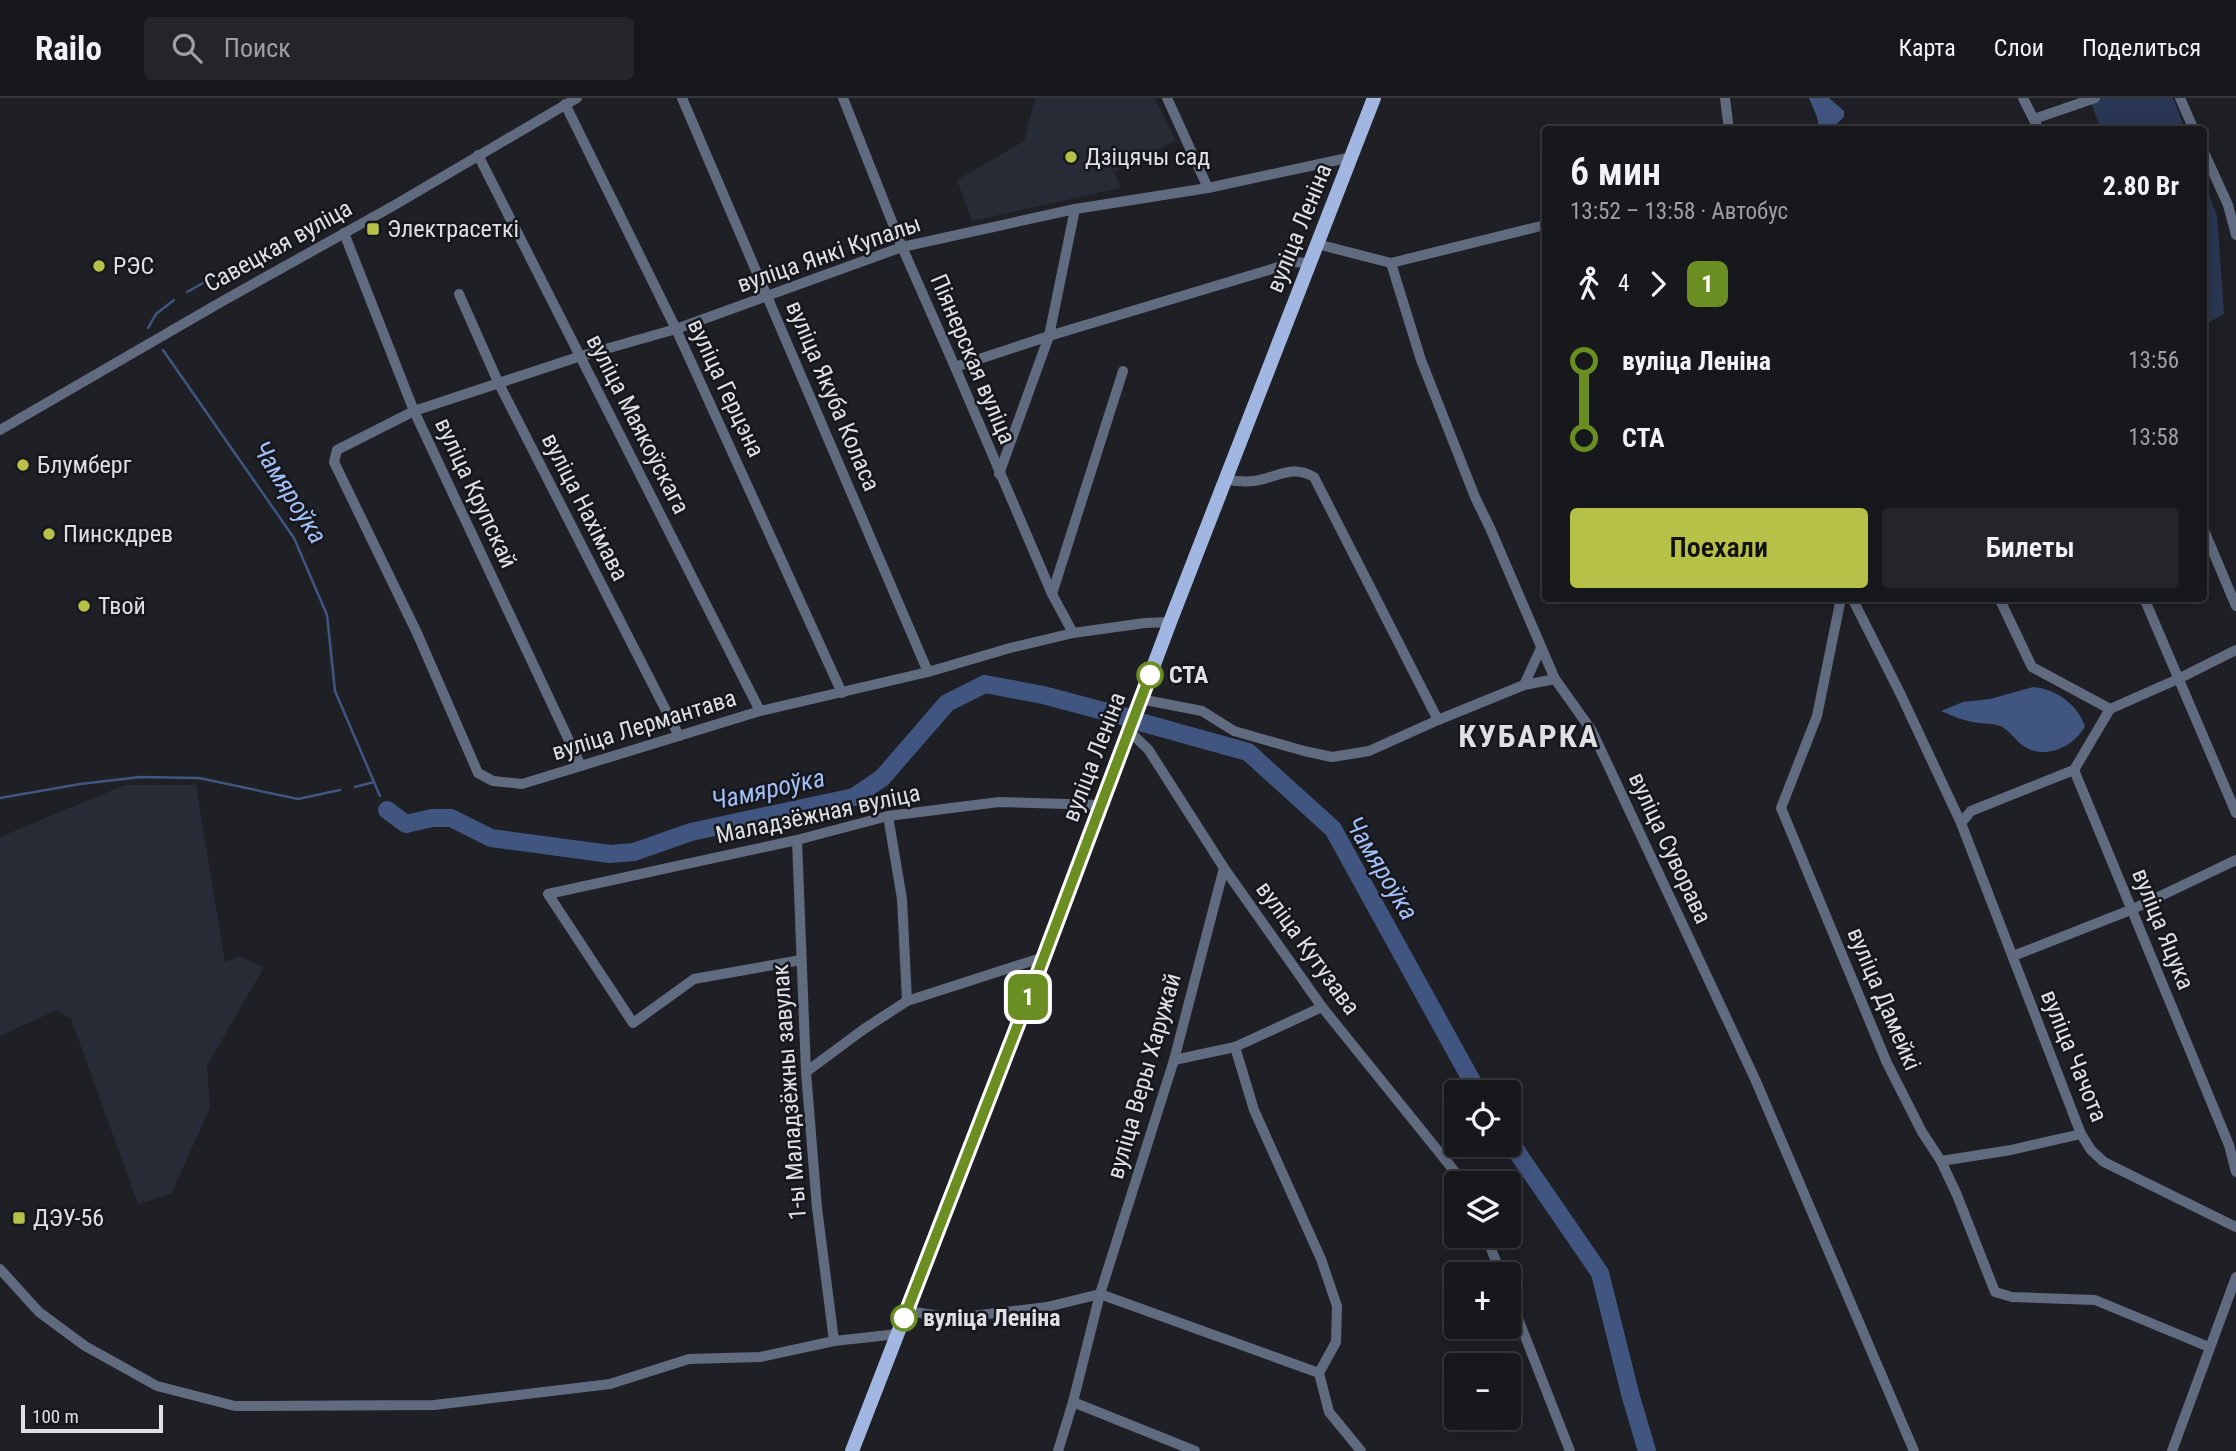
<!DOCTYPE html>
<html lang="ru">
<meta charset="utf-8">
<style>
:root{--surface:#16181c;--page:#232529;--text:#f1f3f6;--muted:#9ea0a3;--line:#35373b;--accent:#b6c148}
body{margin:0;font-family:"Roboto Condensed",sans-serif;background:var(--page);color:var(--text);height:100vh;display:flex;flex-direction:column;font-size:26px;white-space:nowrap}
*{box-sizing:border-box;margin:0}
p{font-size:23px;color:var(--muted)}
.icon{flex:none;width:38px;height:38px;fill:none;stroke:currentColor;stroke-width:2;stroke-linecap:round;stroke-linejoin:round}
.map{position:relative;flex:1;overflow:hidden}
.details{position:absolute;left:1542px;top:28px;width:665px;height:476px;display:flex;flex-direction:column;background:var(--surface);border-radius:7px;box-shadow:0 4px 18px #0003,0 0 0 2px var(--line)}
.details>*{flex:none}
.badge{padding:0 14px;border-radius:10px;font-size:24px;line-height:46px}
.tools{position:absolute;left:1444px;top:982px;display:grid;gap:14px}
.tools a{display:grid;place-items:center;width:77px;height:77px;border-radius:7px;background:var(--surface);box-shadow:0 4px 18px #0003,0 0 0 2px var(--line);font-size:35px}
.scale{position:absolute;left:21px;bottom:18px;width:142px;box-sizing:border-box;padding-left:7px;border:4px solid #dee0e3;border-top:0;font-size:19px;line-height:24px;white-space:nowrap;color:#dee0e3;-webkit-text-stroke:5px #15171c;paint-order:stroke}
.map>.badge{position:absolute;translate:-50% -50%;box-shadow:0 0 0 4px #fff}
.legs{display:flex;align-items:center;gap:10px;height:77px;padding:0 28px;font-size:23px}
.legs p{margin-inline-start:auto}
.head{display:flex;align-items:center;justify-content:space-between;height:119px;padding:0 28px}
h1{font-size:38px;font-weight:600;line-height:52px}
.cta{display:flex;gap:14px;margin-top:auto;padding:14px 28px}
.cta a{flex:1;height:80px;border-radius:7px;background:var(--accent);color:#111;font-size:28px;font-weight:600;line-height:80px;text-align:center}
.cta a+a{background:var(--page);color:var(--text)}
ul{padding:0 28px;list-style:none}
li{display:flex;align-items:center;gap:24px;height:77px;font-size:26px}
li i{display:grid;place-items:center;width:10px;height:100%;margin:0 9px;background:currentColor}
li i::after{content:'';width:18px;height:18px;margin:-9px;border:5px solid;border-radius:50%;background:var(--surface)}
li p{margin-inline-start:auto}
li:first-child i{background:linear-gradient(#0000 50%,currentColor 0)}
li:last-child i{background:linear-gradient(currentColor 50%,#0000 0)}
header{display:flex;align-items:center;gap:42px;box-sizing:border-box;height:98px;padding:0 35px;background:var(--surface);border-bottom:2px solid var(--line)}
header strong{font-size:33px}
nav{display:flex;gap:38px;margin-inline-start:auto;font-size:24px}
.search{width:490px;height:63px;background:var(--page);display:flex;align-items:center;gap:18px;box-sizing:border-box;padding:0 24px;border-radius:7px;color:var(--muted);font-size:26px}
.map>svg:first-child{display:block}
.built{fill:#262b35}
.green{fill:#293754}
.water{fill:#415581}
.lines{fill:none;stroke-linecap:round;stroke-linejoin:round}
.stream{stroke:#415581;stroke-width:2.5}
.river{stroke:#415581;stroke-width:18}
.minor{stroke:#616b7f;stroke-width:10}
.major{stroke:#a1b6e0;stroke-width:14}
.line-1-casing{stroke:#fff;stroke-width:16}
.line-1{stroke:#6b8e23;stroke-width:10}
.poi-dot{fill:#b6c148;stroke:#15171c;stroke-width:2.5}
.stop-1-dot{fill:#fff;stroke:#6b8e23;stroke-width:3.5}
.labels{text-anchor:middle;stroke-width:5;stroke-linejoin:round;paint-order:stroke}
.poi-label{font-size:24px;fill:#dee0e3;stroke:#15171c;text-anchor:start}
.street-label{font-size:24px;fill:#dee0e3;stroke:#15171c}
.stop-label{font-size:24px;font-weight:bold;fill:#dee0e3;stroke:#15171c;text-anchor:start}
.water-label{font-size:26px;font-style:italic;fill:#a4bff7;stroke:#15171c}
.district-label{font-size:32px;font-weight:bold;letter-spacing:2px;fill:#dee0e3;stroke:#15171c}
</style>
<header>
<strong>Railo</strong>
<div class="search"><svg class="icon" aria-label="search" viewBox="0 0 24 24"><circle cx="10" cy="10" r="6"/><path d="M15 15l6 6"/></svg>Поиск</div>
<nav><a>Карта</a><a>Слои</a><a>Поделиться</a></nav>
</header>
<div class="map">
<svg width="2236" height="1353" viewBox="0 0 2236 1353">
<rect width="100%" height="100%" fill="#1e2025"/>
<g class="built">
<path d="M1035,0H1154L1176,42L1114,74L1121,90L972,123L957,82L1024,43Z"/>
<path d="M125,687H196L225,864L239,858L264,869L207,968L210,1010L171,1096L138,1106L71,921L57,912L0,938V739Z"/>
</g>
<g class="green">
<path d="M2100,0H2173L2185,31H2101L2090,3Z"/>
<path d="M2203,81L2217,118L2224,216L2203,228Z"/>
</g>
<g class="water">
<path d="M1809,0H1829L1844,13V19L1831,31H1819L1817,19Z"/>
<path d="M2033,589C2056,591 2077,606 2085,628C2075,648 2046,662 2025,649C2015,643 2010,632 2000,628C1993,625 1985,626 1978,625C1964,623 1953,618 1941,613L1963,604L1990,601Z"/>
</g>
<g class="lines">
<g class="stream">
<path d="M187,194L212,180"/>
<path d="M148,230L156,216L174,202"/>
<path d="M163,252L294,440L327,517L335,593L380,698"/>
<path d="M355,689L374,684"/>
<path d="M0,700L80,686L140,679L199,680L298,701L340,692"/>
</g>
<g class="river">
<path d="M1140,624L1248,654L1333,731L1478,994"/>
<path d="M387,712L406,726L432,720H451L491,740L610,756L634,754L691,734L854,699L882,680L947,605L985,586L1043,597L1126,619"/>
<path d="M1508,1041L1600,1175L1631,1299L1647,1353"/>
</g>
<g class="minor">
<path d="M682,0L928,574"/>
<path d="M843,0L902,149L955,269L1052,496L1073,535"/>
<path d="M1167,0L1208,90"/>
<path d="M1725,0L1729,32"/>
<path d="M2023,0L2039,32"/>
<path d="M2180,0L2194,32"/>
<path d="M565,6L676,231L842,595"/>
<path d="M2034,21L2095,0"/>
<path d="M2203,52L2228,107L2236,137"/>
<path d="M478,57L760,613"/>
<path d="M344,135L414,313L581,668"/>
<path d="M1317,146L1391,165L1545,127"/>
<path d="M1391,165L1421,262L1475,399L1490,430L1555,581L1592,633L1755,981L1914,1353"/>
<path d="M459,196L499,286L679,638"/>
<path d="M955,269L1049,238L1295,164L1309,165"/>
<path d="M0,332L221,204L393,108L577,0"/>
<path d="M999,376L1049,238L1075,111"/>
<path d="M1225,382C1234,383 1245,384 1254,383C1277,380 1291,366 1314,379L1438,622"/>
<path d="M2203,430L2236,508"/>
<path d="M1052,496L1123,273"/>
<path d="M1841,500L1817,618L1781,710L1887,965L1922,1034L1941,1063L2011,1052L2081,1036"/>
<path d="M1852,500L1900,595L1961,725"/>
<path d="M1999,500L2032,569L2110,611L2178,581L2236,552"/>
<path d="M2144,500L2236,715"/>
<path d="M1170,524L1145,525L1073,535L1010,550L928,574L760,613L522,686L493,683L478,675L417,535L334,364L337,352L414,313L581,258L676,231L902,149L1075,111L1208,90L1352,59"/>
<path d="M1524,587L1541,550"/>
<path d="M1140,601L1202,613L1234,633L1304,653L1332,659L1369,653L1438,622L1524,587L1555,581"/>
<path d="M2110,611L2074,672L2229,1047L2236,1074"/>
<path d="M1128,632L1148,651L1224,770L1322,909L1464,1085"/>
<path d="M2074,672L1971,713L1961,725L2081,1036L2091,1052L2104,1064L2236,1129"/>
<path d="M797,742L806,974L817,1110L834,1243"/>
<path d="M2013,858L2133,811L2236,762"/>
<path d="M801,862L694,881L633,925L548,796L797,742L888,718L999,704L1101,707"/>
<path d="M907,903L1044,859"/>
<path d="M1235,949L1254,1012L1321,1161L1337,1208L1336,1244L1319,1275L1329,1314L1361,1353"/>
<path d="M1174,962L1235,949L1322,909"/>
<path d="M806,974L864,931L907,903L902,801L888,718"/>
<path d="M1941,1063L1957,1097L1995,1194L2012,1199L2095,1202L2209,1249"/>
<path d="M1486,1138L1501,1176"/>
<path d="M0,1171L39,1214L85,1248L157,1288L235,1308L434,1307L610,1286L689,1261L760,1259L834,1243L898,1236"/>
<path d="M1508,1195L1570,1353"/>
<path d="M907,1213L954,1220L1047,1209L1100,1196L1319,1275"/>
<path d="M1073,1304L1195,1353"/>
<path d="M1058,1353L1073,1304L1100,1196L1174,962L1224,770"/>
<path d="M2172,1353L2236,1179"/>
</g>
<path class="major" d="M852,1353L1044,859L1170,524L1374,0"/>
</g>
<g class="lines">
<g class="line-1-casing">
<path id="line-1" d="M904,1220L1034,885L1150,577"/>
</g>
<use href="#line-1" class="line-1"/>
</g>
<g class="poi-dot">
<circle cx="1071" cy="59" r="7"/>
<rect x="366" y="124" width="14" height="14" rx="3.5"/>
<circle cx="99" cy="168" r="7"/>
<circle cx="23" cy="367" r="7"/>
<circle cx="49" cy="436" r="7"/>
<circle cx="84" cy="508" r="7"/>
<rect x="12" y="1113" width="14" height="14" rx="3.5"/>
</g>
<g class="stop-1-dot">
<circle cx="1150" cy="577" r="12"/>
<circle cx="904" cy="1220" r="12"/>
</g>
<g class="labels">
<g class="poi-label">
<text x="1085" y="67">Дзіцячы сад</text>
<text x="387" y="139">Электрасеткі</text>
<text x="113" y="176">РЭС</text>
<text x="37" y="375">Блумберг</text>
<text x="63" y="444">Пинскдрев</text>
<text x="98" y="516">Твой</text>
<text x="33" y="1128">ДЭУ-56</text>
</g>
<g class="street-label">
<text transform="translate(1299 130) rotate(-68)" y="8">вуліца Леніна</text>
<text transform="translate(278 148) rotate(-29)" y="8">Савецкая вуліца</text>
<text transform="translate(829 156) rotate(-19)" y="8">вуліца Янкі Купалы</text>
<text transform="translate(973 261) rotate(67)" y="8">Піянерская вуліца</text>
<text transform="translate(726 290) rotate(65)" y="8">вуліца Герцэна</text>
<text transform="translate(833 298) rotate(67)" y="8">вуліца Якуба Коласа</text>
<text transform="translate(638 326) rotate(63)" y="8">вуліца Маякоўскага</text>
<text transform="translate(476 395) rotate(65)" y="8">вуліца Крупскай</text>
<text transform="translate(585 409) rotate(63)" y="8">вуліца Нахімава</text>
<text transform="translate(644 627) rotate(-17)" y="8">вуліца Лермантава</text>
<text transform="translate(1094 659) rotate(-69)" y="8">вуліца Леніна</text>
<text transform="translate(818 716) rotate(-12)" y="8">Маладзёжная вуліца</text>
<text transform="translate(1670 750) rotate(65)" y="8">вуліца Суворава</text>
<text transform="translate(2163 831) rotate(68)" y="8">вуліца Яцука</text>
<text transform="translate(1308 850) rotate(54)" y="8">вуліца Кутузава</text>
<text transform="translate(1884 901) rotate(67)" y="8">вуліца Дамейкі</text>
<text transform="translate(2074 958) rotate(68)" y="8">вуліца Чачота</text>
<text transform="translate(1144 978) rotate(-74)" y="8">вуліца Веры Харужай</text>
<text transform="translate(789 994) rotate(-94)" y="8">1-ы Маладзёжны завулак</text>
</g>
<g class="stop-label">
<text x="1169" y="585">СТА</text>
<text x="923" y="1228">вуліца Леніна</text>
</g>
<g class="water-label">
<text transform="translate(290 394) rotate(58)" y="9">Чамяроўка</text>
<text transform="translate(768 691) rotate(-12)" y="9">Чамяроўка</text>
<text transform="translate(1382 770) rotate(59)" y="9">Чамяроўка</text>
</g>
<g class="district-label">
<text x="1529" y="649">КУБАРКА</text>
</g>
</g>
</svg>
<div class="tools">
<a><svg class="icon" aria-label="locate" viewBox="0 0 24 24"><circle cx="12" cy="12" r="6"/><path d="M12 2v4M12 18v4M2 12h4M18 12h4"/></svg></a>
<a><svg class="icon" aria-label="layers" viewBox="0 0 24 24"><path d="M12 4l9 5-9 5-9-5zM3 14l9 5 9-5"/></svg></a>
<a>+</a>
<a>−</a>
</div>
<div class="scale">100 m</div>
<b class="badge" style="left:1028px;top:899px;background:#6b8e23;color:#fff">1</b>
<section class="details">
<div class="head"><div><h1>6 мин</h1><p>13:52 – 13:58 · Автобус</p></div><b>2.80 Br</b></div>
<div class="legs"><svg class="icon" aria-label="walk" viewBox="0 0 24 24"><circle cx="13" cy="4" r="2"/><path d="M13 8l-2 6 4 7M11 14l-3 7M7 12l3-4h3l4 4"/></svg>4<svg class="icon" aria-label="forward" viewBox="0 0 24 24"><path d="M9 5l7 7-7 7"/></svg><b class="badge" style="background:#6b8e23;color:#fff">1</b></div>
<ul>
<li><i style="color:#6b8e23"></i><b>вуліца Леніна</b><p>13:56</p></li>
<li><i style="color:#6b8e23"></i><b>СТА</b><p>13:58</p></li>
</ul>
<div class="cta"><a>Поехали</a><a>Билеты</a></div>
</section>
</div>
